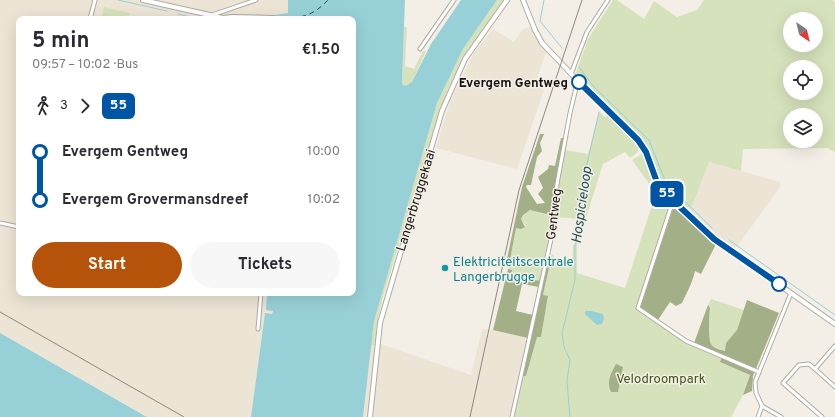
<!DOCTYPE html>
<meta charset="utf-8">
<style>
:root{--surface:#fff;--page:#f7f7f7;--text:#2b2b33;--muted:#7c7c81;--accent:#b45309}
body{margin:0;font-family:Overpass,sans-serif;background:var(--page);color:var(--text);height:100vh;display:flex;flex-direction:column;font-size:15px;white-space:nowrap}
*{box-sizing:border-box;margin:0}
p{font-size:13px;color:var(--muted)}
.icon{flex:none;width:22px;height:22px;fill:none;stroke:currentColor;stroke-width:2;stroke-linecap:round;stroke-linejoin:round}
.map{position:relative;flex:1;overflow:hidden}
.sheet{position:absolute;left:16px;top:16px;width:340px;height:280px;display:flex;flex-direction:column;background:var(--surface);border-radius:8px;box-shadow:0 4px 16px #0002}
.sheet>*{flex:none}
.badge{padding:0 8px;border-radius:6px;font-size:14px;line-height:26px}
.needle{width:26px;rotate:145deg}
.controls{position:absolute;left:783px;top:12px;display:grid;gap:8px}
.controls a{display:grid;place-items:center;width:40px;height:40px;border-radius:50%;background:var(--surface);box-shadow:0 4px 16px #0002;font-size:20px}
.map>.badge{position:absolute;translate:-50% -50%;box-shadow:0 0 0 2px #fff}
.legs{display:flex;align-items:center;gap:6px;height:44px;padding:0 16px;font-size:13px}
.legs p{margin-inline-start:auto}
.head{display:flex;align-items:center;justify-content:space-between;height:68px;padding:0 16px}
h1{font-size:22px;font-weight:700;line-height:30px}
.button{display:flex;gap:8px;margin-top:auto;padding:8px 16px}
.button a{flex:1;height:46px;border-radius:24px;background:var(--accent);color:#fff;font-size:16px;font-weight:700;line-height:46px;text-align:center}
.button a+a{background:var(--page);color:var(--text)}
ul{padding:0 16px;list-style:none}
li{display:flex;align-items:center;gap:14px;height:48px;font-size:15px}
li i{display:grid;place-items:center;width:6px;height:100%;margin:0 5px;background:currentColor}
li i::after{content:'';width:10px;height:10px;margin:-5px;border:3px solid;border-radius:50%;background:var(--surface)}
li p{margin-inline-start:auto}
li:first-child i{background:linear-gradient(#0000 50%,currentColor 0)}
li:last-child i{background:linear-gradient(currentColor 50%,#0000 0)}
.map>svg:first-child{display:block}
.built{fill:#ece4d4}
.green{fill:#d5e2bb;fill-rule:evenodd}
.forest{fill:#a3b087}
.water{fill:#98d0d7}
.lines{fill:none;stroke-linecap:round;stroke-linejoin:round}
.stream{stroke:#98d0d7;stroke-width:1}
.ferry{stroke:#215257;stroke-width:1;stroke-dasharray:5 4;stroke-linecap:butt}
.street-casing{stroke:#b0aca3;stroke-width:5}
.secondary-casing{stroke:#b0aca3;stroke-width:6}
.street{stroke:#fff;stroke-width:3}
.secondary{stroke:#fff;stroke-width:4}
.rail{stroke:#8c8983;stroke-width:1}
.line-1-casing{stroke:#fff;stroke-width:9}
.line-1{stroke:#0056a4;stroke-width:6}
.stop-1-dot{fill:#fff;stroke:#0056a4;stroke-width:2}
.culture-dot{fill:#0f9aa8;stroke:#f4efe6;stroke-width:1.5}
.labels{text-anchor:middle;stroke-width:3;stroke-linejoin:round;paint-order:stroke}
.stop-label{font-size:13px;font-weight:bold;fill:#151311;stroke:#f4efe6;text-anchor:end}
.street-label{font-size:13px;fill:#151311;stroke:#f4efe6}
.culture-label{font-size:13px;fill:#0d838f;stroke:#f4efe6;text-anchor:start}
.park-label{font-size:13px;fill:#425212;stroke:#f4efe6}
.water-label{font-size:14px;font-style:italic;fill:#215257;stroke:#f4efe6}
</style>
<div class="map">
<svg width="835" height="417" viewBox="0 0 835 417">
<rect width="100%" height="100%" fill="#f4efe6"/>
<g class="built">
<path d="M0,0H288V13L274,15L273,19H19V293H267L266,309L273,310L272,314H265L251,417H148L0,333Z"/>
<path d="M530,27L546,52L535,84L544,90L517,169L436,148L450,101L475,51L493,29L514,42L523,29Z"/>
<path d="M709,162L780,182L781,186L735,249L711,232L687,210L693,204Z"/>
<path d="M482,329L493,330L528,338L511,417H363L371,346L381,344L471,375Z"/>
</g>
<g class="green">
<path d="M497,0H504L463,57L448,89L440,110L383,297L377,323L375,345L371,346L374,321L393,251L437,103L463,49Z"/>
<path d="M613,0H617L644,19L654,1L677,17L697,10L704,0H832L835,2V152L827,148L743,149L741,171L709,162L693,204L687,209L661,183L649,150L641,137L600,99L576,73L588,39ZM790,19H816V45H790ZM790,67H816V93H790ZM790,115H816V141H790Z"/>
<path d="M104,7L130,13L128,19H101Z"/>
<path d="M404,27H407L405,66L414,69L423,51H426L412,82L406,87L403,85L402,82Z"/>
<path d="M599,112L605,117L607,115L639,147L637,153L630,158L625,152L603,164L577,246V273L625,288L656,193L632,160L642,154C654,176 653,188 674,206L640,307L686,339L724,355L720,362L750,375L743,395L731,417H514L523,376H526L537,336H541L548,297L543,295L549,268L546,267L550,254L554,255L552,261L554,262L572,267L573,245H575L579,219L556,217L559,184L565,150L588,154Z"/>
<path d="M554,209L551,233L540,281L511,275L512,270L508,269L509,262L518,264L519,262L510,260L516,227L526,226L521,219L523,215L530,210L547,215Z"/>
<path d="M711,299L744,310L737,330L726,343V351C722,350 715,348 711,345C707,341 709,314 710,308L708,305Z"/>
</g>
<g class="forest">
<path d="M540,134H544L540,143L542,151L537,157L531,185H527L526,187L537,204L545,203L538,194L543,188L538,177L548,169L549,165L555,166L561,138H564L554,194V209L550,215L530,210L523,215L521,219L525,227L521,229L516,228L510,260L507,259L522,187Z"/>
<path d="M674,206L716,244L701,274L695,271C692,284 687,292 682,303L676,306L670,302L658,320L640,307Z"/>
<path d="M546,267L549,268L543,295L548,296L541,337H537L526,376H523Z"/>
<path d="M508,269L512,270L511,275L540,281L539,287L522,284L516,311L533,315L528,338L493,330Z"/>
<path d="M747,300L779,313L753,376L752,391L743,395L750,375L720,362L723,355L694,343L708,305L710,308C709,314 708,340 711,344C713,348 721,350 725,351L726,343L737,330Z"/>
<path d="M616,364L623,367L618,392H611C606,381 611,374 616,364Z"/>
</g>
<g class="water">
<path d="M288,0H405L402,82L403,85L406,86L412,82L431,44L461,0H497L463,49L437,103L374,321L363,417H251L265,313L272,314L273,311L266,310L267,293H353V19H273L274,15L288,13Z"/>
<path d="M591,311L603,314L604,318L602,324L597,325L585,314V311Z"/>
<path d="M0,333L147,417H0Z"/>
</g>
<g class="lines">
<g class="stream">
<path d="M118,0L167,11"/>
<path d="M544,0L540,21L562,48"/>
<path d="M178,14L199,19"/>
<path d="M579,67L594,87L649,140L666,183L712,228"/>
<path d="M729,240L835,315"/>
<path d="M570,417L567,381L570,360L564,347L562,333L575,280V245L583,181L599,112"/>
</g>
<path class="ferry" d="M274,18C298,18 310,19 328,0"/>
<g class="street-casing">
<g id="street">
<path d="M212,15L256,0"/>
<path d="M90,19L95,0"/>
<path d="M420,49L454,0"/>
<path d="M571,74L587,32L608,0"/>
<path d="M673,201L638,308L686,341L759,372"/>
<path d="M0,223L19,227"/>
<path d="M258,329L261,293"/>
<path d="M815,369L835,387"/>
<path d="M762,406L781,417"/>
<path d="M512,417L551,239L557,184L570,113L576,88L580,83"/>
<path d="M758,417L762,406L756,393L755,382L791,293"/>
<path d="M822,417L783,383L799,365L809,364L815,369L835,346"/>
</g>
</g>
<g class="secondary-casing">
<g id="secondary">
<path d="M143,0L223,18L232,17L273,18"/>
<path d="M523,0L535,30L542,43L597,101L638,140L646,151L658,185L673,201L714,239L835,324"/>
<path d="M370,417L380,323L442,111L465,59L507,0"/>
</g>
</g>
<use href="#street" class="street"/>
<use href="#secondary" class="secondary"/>
<g class="rail">
<path d="M0,312L184,417"/>
<path d="M470,417L519,190L582,0"/>
</g>
</g>
<g class="lines">
<g class="line-1-casing">
<path id="line-1" d="M579,82L638,140L646,152L658,185L681,208L714,239L779,284"/>
</g>
<use href="#line-1" class="line-1"/>
</g>
<g class="stop-1-dot">
<circle cx="579" cy="82" r="7"/>
<circle cx="779" cy="284" r="7"/>
</g>
<circle class="culture-dot" cx="445" cy="268" r="4"/>
<g class="labels">
<g class="stop-label">
<text x="568" y="87">Evergem Gentweg</text>
</g>
<g class="street-label">
<text transform="translate(415 200) rotate(-73)" y="5">Langerbruggekaai</text>
<text transform="translate(553 214) rotate(-83)" y="5">Gentweg</text>
</g>
<g class="culture-label">
<text x="453" y="266">Elektriciteitscentrale<tspan x="453" dy="15">Langerbrugge</tspan></text>
</g>
<g class="park-label">
<text x="661" y="383">Velodroompark</text>
</g>
<g class="water-label">
<text transform="translate(581 205) rotate(-82)" y="5">Hospicieloop</text>
</g>
</g>
</svg>
<div class="controls">
<a><svg class="needle" viewBox="-14 -14 28 28"><path d="M0-13l5 13h-10z" fill="#e53935"/><path d="M0 13l5-13h-10z" fill="#7c7c81"/></svg></a>
<a><svg class="icon" aria-label="locate" viewBox="0 0 24 24"><circle cx="12" cy="12" r="6"/><path d="M12 2v4M12 18v4M2 12h4M18 12h4"/></svg></a>
<a><svg class="icon" aria-label="layers" viewBox="0 0 24 24"><path d="M12 4l9 5-9 5-9-5zM3 14l9 5 9-5"/></svg></a>
</div>
<b class="badge" style="left:667px;top:194px;background:#0056a4;color:#fff">55</b>
<section class="sheet">
<div class="head"><div><h1>5 min</h1><p>09:57 – 10:02 · Bus</p></div><b>€1.50</b></div>
<div class="legs"><svg class="icon" aria-label="walk" viewBox="0 0 24 24"><circle cx="13" cy="4" r="2"/><path d="M13 8l-2 6 4 7M11 14l-3 7M7 12l3-4h3l4 4"/></svg>3<svg class="icon" aria-label="forward" viewBox="0 0 24 24"><path d="M9 5l7 7-7 7"/></svg><b class="badge" style="background:#0056a4;color:#fff">55</b></div>
<ul>
<li><i style="color:#0056a4"></i><b>Evergem Gentweg</b><p>10:00</p></li>
<li><i style="color:#0056a4"></i><b>Evergem Grovermansdreef</b><p>10:02</p></li>
</ul>
<div class="button"><a>Start</a><a>Tickets</a></div>
</section>
</div>
